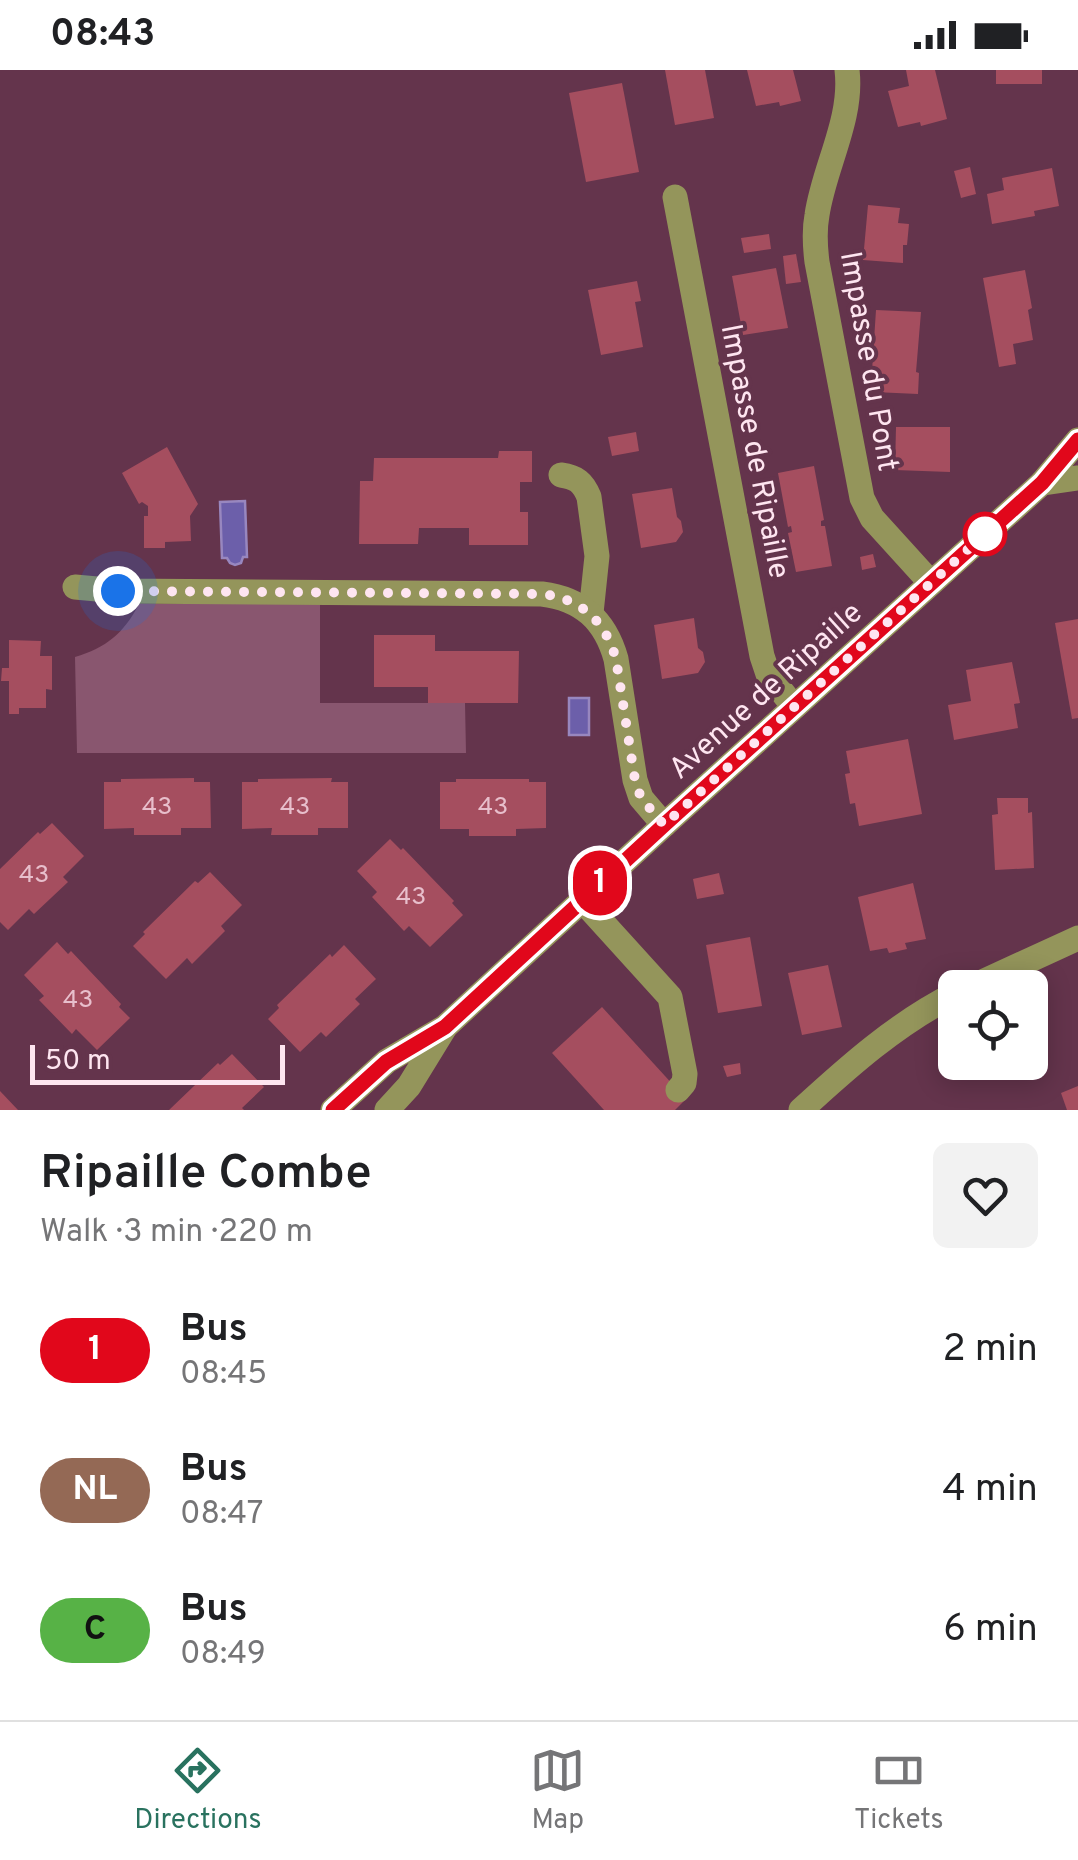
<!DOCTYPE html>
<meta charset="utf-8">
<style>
:root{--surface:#fff;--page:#f2f2f2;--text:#202124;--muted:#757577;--line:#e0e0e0;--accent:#29725f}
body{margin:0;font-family:Overpass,sans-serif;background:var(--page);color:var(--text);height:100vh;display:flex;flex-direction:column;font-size:38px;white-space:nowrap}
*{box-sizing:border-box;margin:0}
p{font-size:32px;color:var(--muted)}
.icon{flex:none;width:55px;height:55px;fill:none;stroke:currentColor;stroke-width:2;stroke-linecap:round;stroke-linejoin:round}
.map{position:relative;height:1040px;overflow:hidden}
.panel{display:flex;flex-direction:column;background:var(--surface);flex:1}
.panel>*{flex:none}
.badge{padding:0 20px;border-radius:32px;font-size:35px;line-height:65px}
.tools{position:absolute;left:938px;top:900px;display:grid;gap:20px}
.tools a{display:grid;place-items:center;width:110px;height:110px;border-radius:15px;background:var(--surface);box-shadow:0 5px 25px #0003;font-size:50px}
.scale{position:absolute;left:30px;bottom:25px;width:255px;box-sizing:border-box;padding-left:10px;border:5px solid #fee5f0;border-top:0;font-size:28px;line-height:35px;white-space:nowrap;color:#fee5f0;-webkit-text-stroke:8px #64344c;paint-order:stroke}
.you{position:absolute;width:50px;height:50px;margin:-25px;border:8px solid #fff;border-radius:50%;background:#1a73e8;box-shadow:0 0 0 15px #1a73e833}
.map>.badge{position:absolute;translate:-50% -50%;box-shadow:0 0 0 5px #fff}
.round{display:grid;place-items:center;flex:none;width:105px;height:105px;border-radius:15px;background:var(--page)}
.headline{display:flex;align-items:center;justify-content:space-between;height:170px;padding:0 40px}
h1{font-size:48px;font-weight:600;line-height:75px}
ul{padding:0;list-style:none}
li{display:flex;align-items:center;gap:30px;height:140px;padding:0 40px}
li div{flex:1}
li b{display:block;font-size:38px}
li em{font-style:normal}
li .badge{min-width:110px;font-weight:700;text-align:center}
.status{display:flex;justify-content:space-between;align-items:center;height:70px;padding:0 50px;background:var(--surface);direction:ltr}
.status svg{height:28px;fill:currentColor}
.tabs{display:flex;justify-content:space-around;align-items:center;height:140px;border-top:2px solid var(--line);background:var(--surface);font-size:28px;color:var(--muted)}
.tabs a{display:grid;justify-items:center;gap:5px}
.tabs .current{color:var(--accent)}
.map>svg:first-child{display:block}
.green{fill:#89566f}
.water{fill:#6c5faa;stroke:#9887bf;stroke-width:2.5}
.building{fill:#a54e5f}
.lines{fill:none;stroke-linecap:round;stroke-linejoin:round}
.minor{stroke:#94955b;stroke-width:25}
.line-casing{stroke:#fff;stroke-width:22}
.line{stroke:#e1071b;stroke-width:15}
.walk{stroke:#fee5f0;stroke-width:10;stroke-dasharray:0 18}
.stop-dot{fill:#fff;stroke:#e1071b;stroke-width:5}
.labels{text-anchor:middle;stroke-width:8;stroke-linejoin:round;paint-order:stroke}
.number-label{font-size:25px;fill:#e8bfcc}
.street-label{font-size:30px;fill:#fee5f0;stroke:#64344c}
</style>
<div class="status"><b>08:43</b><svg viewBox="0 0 49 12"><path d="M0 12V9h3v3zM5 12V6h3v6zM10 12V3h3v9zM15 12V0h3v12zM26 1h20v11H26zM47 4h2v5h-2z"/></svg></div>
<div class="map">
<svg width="1078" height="1040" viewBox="0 0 1078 1040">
<rect width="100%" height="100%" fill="#64344c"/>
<path class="green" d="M139,534H320V633H465L466,683H77L75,587C106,578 124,563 139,534Z"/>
<g class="water">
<path d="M245,431L247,487H243L241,493L235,495L230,493L227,488H222L220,432Z"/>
<rect x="569" y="628" width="20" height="37"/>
</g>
<g class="building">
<path d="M665,0H705L714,48L675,55Z"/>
<path d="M747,0H793L801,31L780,36L779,32L756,36Z"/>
<path d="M906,0H935L947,49L921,56L920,52L898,57L888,21L909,16Z"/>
<rect x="996" y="0" width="46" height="14"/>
<path d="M622,13L639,102L586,112L569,23Z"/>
<path d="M970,97L976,124L961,128L954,101Z"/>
<path d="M1052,98L1059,136L1034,141L1035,146L992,154L987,124L1004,120L1002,108Z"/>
<path d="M868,135L900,138L898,153L909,154L907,175H903V193L863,190Z"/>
<path d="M769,164L771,179L744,183L741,168Z"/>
<path d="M796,184L801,212L786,214L783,186Z"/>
<path d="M776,198L788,258L743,265L732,206Z"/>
<path d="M1025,200L1032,238L1028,240L1033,270L1013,274L1016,294L999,297L983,208Z"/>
<path d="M637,211L641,231L635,232L643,277L601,285L588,220Z"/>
<path d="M876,240L921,242L916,302L919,303L918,324L874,322L875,301H872Z"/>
<path d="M896,357H950V402L895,400Z"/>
<path d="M636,362L639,381L612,386L608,367Z"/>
<path d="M167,377L198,434L190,446L191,471L165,472V478H144V446H148V436L142,432L139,434L122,403Z"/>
<path d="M499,381H532V412H520V442H528V475H469V458H419L418,474H359L360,411H373L374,388H498Z"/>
<path d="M814,396L824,450L821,451V456H825L832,496L796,502L788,463L792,462L791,456L788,457L778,403Z"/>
<path d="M672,418L677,447L681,451L683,462L676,472L641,478L632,424Z"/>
<path d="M873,484L876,497L862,500L860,487Z"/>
<path d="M694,548L698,578L703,582L705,592L698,603L662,609L654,555Z"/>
<path d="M1078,549V648L1072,649L1055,553Z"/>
<path d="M374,565H435V581H519L518,633H428V617H374Z"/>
<path d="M9,570L41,571L40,586H52V620L46,619V638H19V644H9V611H1L2,598H9Z"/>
<path d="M1012,592L1020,633L1014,634L1018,658L954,670L948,635L971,631L966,600Z"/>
<path d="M908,669L922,744L859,756L855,733L850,734L845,704L850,703L846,681Z"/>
<path d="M194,708V712H210L211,758H181V765H134V758L104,759V712H121V709Z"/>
<path d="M332,708L331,712H348V758H318V765H271L272,758L242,759V712H258V709Z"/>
<path d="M456,709H529V712H546V758L516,759V766H469V759H440V712H456Z"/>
<path d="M997,728H1028V743L1032,742L1034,798L995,800L992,745L998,744Z"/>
<path d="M52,753L84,786L63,807L68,812L34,844L29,839L8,860L0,852V799L38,762L40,764Z"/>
<path d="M390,769L401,780L403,778L454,831L452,833L463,845L430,877L409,856L404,861L372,827L377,822L357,801Z"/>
<path d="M210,802L242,835L221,856L225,861L192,894L187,888L166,909L133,876L145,864L143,862L195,811L198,813Z"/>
<path d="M719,803L724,824L697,829L693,809Z"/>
<path d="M913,813L926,869L905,873L907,879L889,883L887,878L870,881L858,827Z"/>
<path d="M750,867L762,936L718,943L706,875Z"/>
<path d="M57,872L68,884L71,881L121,934L119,937L130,948L97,980L76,959L72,964L39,930L44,926L24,905Z"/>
<path d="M344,875L376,909L355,929L360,934L326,967L321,962L300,982L268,949L279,938L277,935L330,884L332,887Z"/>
<path d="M828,895L842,957L802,965L788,903Z"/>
<path d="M602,937L686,1029L675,1040H604L552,983Z"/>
<path d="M232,984L264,1017L242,1038L244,1040H169L218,993L220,995Z"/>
<path d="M740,993L741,1004L727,1007L723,996Z"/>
<path d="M1078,1016V1040H1067L1061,1023Z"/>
<path d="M0,1021L18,1040H0Z"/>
</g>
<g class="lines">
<g class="minor">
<path d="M847,0C853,49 824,97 817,145C814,161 815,176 817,192L862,428L872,448L931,513"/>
<path d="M675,127L762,586L768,604L794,637"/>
<path d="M561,405C576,407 583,412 589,427L597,486L591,543"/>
<path d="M1042,413L1078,408"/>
<path d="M75,517L119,521L542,524C582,529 605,550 616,589L635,710L641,728L664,755"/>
<path d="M582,830L670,927L685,1004L684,1013L678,1020"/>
<path d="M969,918L1078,868"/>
<path d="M333,1040L387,991L445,957L664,755L1042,413L1078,370"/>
<path d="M387,1040L409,1016L444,959"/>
<path d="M801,1040C849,996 896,954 955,924"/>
</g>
</g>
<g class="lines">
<g class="line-casing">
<path id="line" d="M333,1040L386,992L445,957L664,755L1042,413L1078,370"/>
</g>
<use href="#line" class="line"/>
<path class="walk" d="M118,521L542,524C582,529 605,551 616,589L635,710L641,728L664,755L985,464"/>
</g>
<circle class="stop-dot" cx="985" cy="464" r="20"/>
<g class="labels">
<g class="number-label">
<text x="157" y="744">43</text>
<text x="295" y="744">43</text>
<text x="493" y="744">43</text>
<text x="34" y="812">43</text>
<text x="411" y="834">43</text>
<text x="78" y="937">43</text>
</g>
<g class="street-label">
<text transform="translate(870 291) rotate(80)" y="10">Impasse du Pont</text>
<text transform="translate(756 381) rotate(79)" y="10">Impasse de Ripaille</text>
<text transform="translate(765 620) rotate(-42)" y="10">Avenue de Ripaille</text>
</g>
</g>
</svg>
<div class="tools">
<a><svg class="icon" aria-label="locate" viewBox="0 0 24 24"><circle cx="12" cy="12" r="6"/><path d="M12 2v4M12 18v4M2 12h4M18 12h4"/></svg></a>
</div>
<div class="scale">50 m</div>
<div class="you" style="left:118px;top:521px"></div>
<b class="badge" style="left:600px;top:813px;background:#e1071b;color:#fff">1</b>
</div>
<section class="panel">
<div class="headline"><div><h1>Ripaille Combe</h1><p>Walk · 3 min · 220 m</p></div><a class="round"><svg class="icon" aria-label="heart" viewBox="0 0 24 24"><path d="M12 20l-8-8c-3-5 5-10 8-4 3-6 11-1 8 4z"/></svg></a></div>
<ul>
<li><span class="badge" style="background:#e1071b;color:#fff">1</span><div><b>Bus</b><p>08:45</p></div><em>2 min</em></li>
<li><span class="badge" style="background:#946955;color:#fff">NL</span><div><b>Bus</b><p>08:47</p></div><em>4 min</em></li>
<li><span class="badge" style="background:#57b246;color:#111">C</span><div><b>Bus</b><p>08:49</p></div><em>6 min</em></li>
</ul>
</section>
<nav class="tabs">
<a class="current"><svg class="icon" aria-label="directions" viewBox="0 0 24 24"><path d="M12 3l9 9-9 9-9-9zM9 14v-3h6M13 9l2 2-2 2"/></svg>Directions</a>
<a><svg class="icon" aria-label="map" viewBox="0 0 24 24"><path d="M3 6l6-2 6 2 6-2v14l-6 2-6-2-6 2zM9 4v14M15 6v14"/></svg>Map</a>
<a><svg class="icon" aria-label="tickets" viewBox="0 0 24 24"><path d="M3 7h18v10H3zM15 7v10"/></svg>Tickets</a>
</nav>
